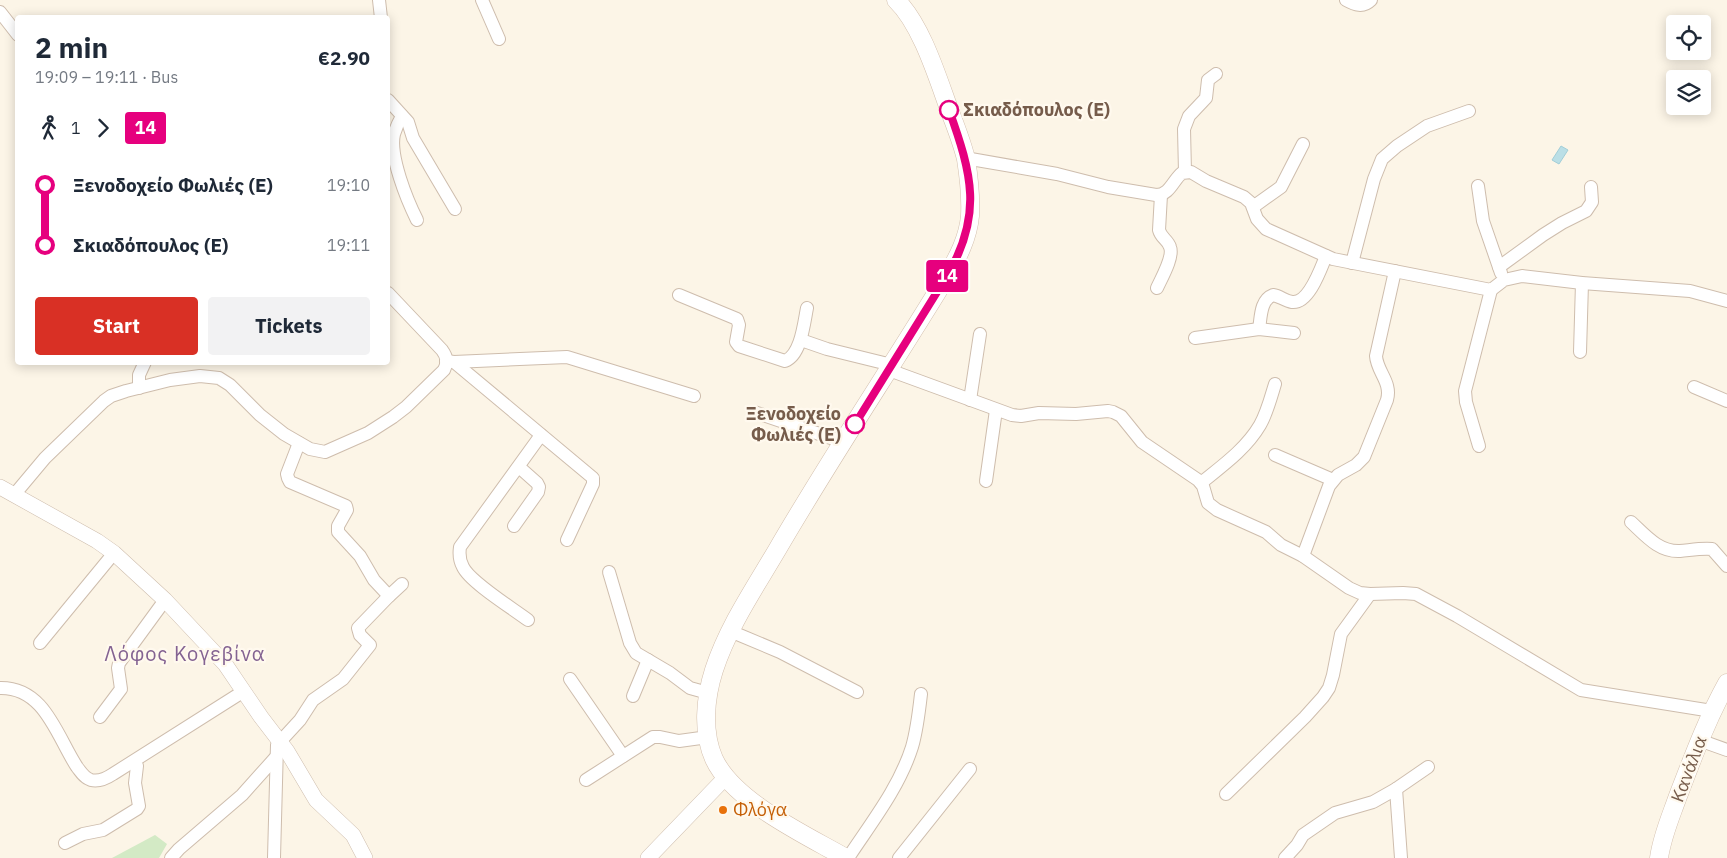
<!DOCTYPE html>
<meta charset="utf-8">
<style>
:root{--surface:#fff;--page:#f2f2f3;--text:#1f2937;--muted:#747a83;--accent:#d93025}
body{margin:0;font-family:"IBM Plex Sans",sans-serif;background:var(--page);color:var(--text);height:100vh;display:flex;flex-direction:column;font-size:19px;white-space:nowrap}
*{box-sizing:border-box;margin:0}
p{font-size:16px;color:var(--muted)}
.icon{flex:none;width:28px;height:28px;fill:none;stroke:currentColor;stroke-width:2;stroke-linecap:round;stroke-linejoin:round}
.map{position:relative;flex:1;overflow:hidden}
.panel{position:absolute;left:15px;top:15px;width:375px;height:350px;display:flex;flex-direction:column;background:var(--surface);border-radius:5px;box-shadow:0 2px 12px #0003}
.panel>*{flex:none}
.badge{padding:0 10px;border-radius:4px;font-size:18px;line-height:32px}
.tools{position:absolute;left:1666px;top:15px;display:grid;gap:10px}
.tools a{display:grid;place-items:center;width:45px;height:45px;border-radius:5px;background:var(--surface);box-shadow:0 2px 12px #0003;font-size:25px}
.map>.badge{position:absolute;translate:-50% -50%;box-shadow:0 0 0 2px #fff}
.legs{display:flex;align-items:center;gap:8px;height:55px;padding:0 20px;font-size:16px}
.legs p{margin-inline-start:auto}
.summary{display:flex;align-items:center;justify-content:space-between;height:85px;padding:0 20px}
h1{font-size:28px;font-weight:700;line-height:38px}
.cta{display:flex;gap:10px;margin-top:auto;padding:10px 20px}
.cta a{flex:1;height:58px;border-radius:5px;background:var(--accent);color:#fff;font-size:20px;font-weight:700;line-height:58px;text-align:center}
.cta a+a{background:var(--page);color:var(--text)}
ul{padding:0 20px;list-style:none}
li{display:flex;align-items:center;gap:18px;height:60px;font-size:19px}
li i{display:grid;place-items:center;width:8px;height:100%;margin:0 6px;background:currentColor}
li i::after{content:'';width:12px;height:12px;margin:-6px;border:4px solid;border-radius:50%;background:var(--surface)}
li p{margin-inline-start:auto}
li:first-child i{background:linear-gradient(#0000 50%,currentColor 0)}
li:last-child i{background:linear-gradient(currentColor 50%,#0000 0)}
.map>svg:first-child{display:block}
.green{fill:#d3eac5}
.water{fill:#bbdfe6;stroke:#a2ced8}
.lines{fill:none;stroke-linecap:round;stroke-linejoin:round}
.minor-casing{stroke:#cebdad;stroke-width:14}
.tertiary-casing{stroke:#cebdad;stroke-width:16}
.secondary-casing{stroke:#d3bfad;stroke-width:19}
.minor{stroke:#fff;stroke-width:12}
.tertiary{stroke:#fff;stroke-width:15}
.secondary{stroke:#fff;stroke-width:18}
.line-1-casing{stroke:#fff;stroke-width:11}
.line-1{stroke:#e6007e;stroke-width:8}
.stop-1-dot{fill:#fff;stroke:#e6007e;stroke-width:2.5}
.food-dot{fill:#e8710a;stroke:#fff9ee;stroke-width:2}
.labels{text-anchor:middle;stroke-width:4.5;stroke-linejoin:round;paint-order:stroke}
.stop-label{font-size:18px;font-weight:bold;fill:#765c4b;stroke:#fff9ee;text-anchor:start}
.street-label{font-size:18px;fill:#765c4b;stroke:#fff9ee}
.food-label{font-size:18px;fill:#c56008;stroke:#fff9ee;text-anchor:start}
.quarter-label{font-size:20px;letter-spacing:1px;fill:#846392;stroke:#fff9ee}
</style>
<div class="map">
<svg width="1727" height="858" viewBox="0 0 1727 858">
<rect width="100%" height="100%" fill="#fcf5e7"/>
<path class="green" d="M155,835L167,844L159,858H112Z"/>
<path class="water" d="M1561,146L1568,150L1559,164L1552,160Z"/>
<g class="lines">
<g class="minor-casing">
<g id="minor">
<path d="M379,0L381,18"/>
<path d="M482,0L499,39"/>
<path d="M1346,0C1355,5 1363,8 1371,0"/>
<path d="M0,12L18,35"/>
<path d="M388,100L408,122L413,138L455,209"/>
<path d="M402,116C399,121 396,128 394,134C389,156 407,200 417,220"/>
<path d="M965,158L1057,174L1108,187L1156,195C1170,195 1173,180 1182,173L1191,172L1206,181L1244,197L1251,203L1257,219L1266,229L1333,259L1491,290L1504,280L1522,276L1582,283L1690,291L1727,301"/>
<path d="M1185,172L1184,129L1189,116L1206,98L1208,80L1216,74"/>
<path d="M1478,186L1483,221L1501,273"/>
<path d="M1253,207L1281,187L1303,144"/>
<path d="M1352,263L1374,179L1382,159L1397,146L1427,126L1469,111"/>
<path d="M1499,267L1543,235L1562,223L1586,211L1592,202L1591,187"/>
<path d="M1157,288C1161,279 1174,257 1170,247C1168,240 1161,238 1159,230L1161,195"/>
<path d="M679,295L737,319L739,325L736,342L739,346L785,361C801,355 804,323 807,308"/>
<path d="M1259,329C1261,318 1260,300 1273,295C1280,296 1285,301 1292,302C1309,304 1321,268 1326,256"/>
<path d="M1195,338L1259,329L1294,333"/>
<path d="M801,340L827,349L892,365"/>
<path d="M1580,352L1582,283"/>
<path d="M446,361L454,362L593,478V484L567,540"/>
<path d="M454,362L567,357L694,396"/>
<path d="M889,370L1012,415L1021,416L1039,413L1076,414L1108,411L1113,412L1121,416L1142,442L1198,480L1203,486L1208,503L1217,510L1266,532L1281,545L1303,556L1349,588L1360,593L1370,594L1403,593L1416,594L1457,616L1581,690L1712,711"/>
<path d="M1694,387L1727,401"/>
<path d="M139,388V375L145,362"/>
<path d="M970,400L980,334"/>
<path d="M754,412L843,442"/>
<path d="M1479,446L1466,402L1465,391L1491,290"/>
<path d="M1275,455L1333,480"/>
<path d="M986,481L996,410"/>
<path d="M1201,483C1222,466 1246,449 1260,425C1267,413 1271,397 1275,384"/>
<path d="M14,495L45,458L104,401L111,396L126,391L170,380L200,376L219,378L230,385L260,415L284,434L310,449L325,452L368,433L393,417L406,407L444,370C448,362 447,357 442,350L388,293"/>
<path d="M1631,522C1646,536 1659,552 1680,551C1691,550 1702,548 1712,549L1727,566"/>
<path d="M514,526L538,492L539,487L537,483L519,467"/>
<path d="M1303,556L1329,486L1338,475L1356,465L1364,457L1387,400C1392,382 1377,372 1376,356L1395,271"/>
<path d="M609,572L630,643L636,653L670,673L690,688L708,693"/>
<path d="M389,596L402,584"/>
<path d="M528,620C512,608 470,582 463,567C459,560 459,554 460,547L541,435"/>
<path d="M730,631L780,652L857,692"/>
<path d="M40,643L114,553"/>
<path d="M570,679L623,756"/>
<path d="M0,688C45,687 57,737 77,767C81,772 84,778 91,780C99,782 107,778 113,774L244,691"/>
<path d="M633,696L648,660"/>
<path d="M100,717L121,689L118,668L119,663L165,600"/>
<path d="M1699,740L1727,750"/>
<path d="M586,780L653,737H660L679,741L708,737"/>
<path d="M1396,789L1401,858"/>
<path d="M1226,794L1305,717L1323,697L1329,688L1333,675L1341,634L1370,594"/>
<path d="M65,843L83,834L103,830L137,809L139,806L135,783L137,766L135,761"/>
<path d="M171,858L179,849L242,795L276,757"/>
<path d="M274,858L277,745L300,720L313,700L343,679L370,645L360,635L358,628L389,596L374,580L360,556L338,532V526L347,510L346,506L290,482L288,478L287,474L299,443"/>
<path d="M848,858C871,823 899,788 912,747C917,730 919,712 921,694"/>
<path d="M899,858L970,769"/>
<path d="M1285,858L1297,845L1303,835L1335,813L1373,802L1396,789L1428,767"/>
</g>
</g>
<g class="tertiary-casing">
<g id="tertiary">
<path d="M0,487L97,541L114,553L165,600L225,664L261,717L287,751L316,800L353,835L365,858"/>
<path d="M648,858L725,778"/>
</g>
</g>
<g class="secondary-casing">
<g id="secondary">
<path d="M846,858C806,835 734,802 714,759C702,732 705,698 714,670C728,627 754,589 777,550C831,457 891,368 947,276C958,257 968,238 970,216C971,197 969,178 966,159C962,142 955,125 949,109C937,76 921,24 896,0"/>
<path d="M1659,858C1662,836 1671,816 1678,796C1693,757 1707,719 1727,683"/>
</g>
</g>
<use href="#minor" class="minor"/>
<use href="#tertiary" class="tertiary"/>
<use href="#secondary" class="secondary"/>
</g>
<g class="lines">
<g class="line-1-casing">
<path id="line-1" d="M855,424L947,276C983,215 972,174 949,110"/>
</g>
<use href="#line-1" class="line-1"/>
</g>
<g class="stop-1-dot">
<circle cx="949" cy="110" r="9"/>
<circle cx="855" cy="424" r="9"/>
</g>
<circle class="food-dot" cx="723" cy="810" r="5"/>
<g class="labels">
<g class="stop-label">
<text x="963" y="116">Σκιαδόπουλος (E)</text>
<text x="841" y="420" text-anchor="end">Ξενοδοχείο<tspan x="841" dy="21">Φωλιές (E)</tspan></text>
</g>
<g class="street-label">
<text transform="translate(1689 769) rotate(-69)" y="6">Κανάλια</text>
</g>
<g class="food-label">
<text x="733" y="816">Φλόγα</text>
</g>
<g class="quarter-label">
<text x="185" y="661">Λόφος Κογεβίνα</text>
</g>
</g>
</svg>
<div class="tools">
<a><svg class="icon" aria-label="locate" viewBox="0 0 24 24"><circle cx="12" cy="12" r="6"/><path d="M12 2v4M12 18v4M2 12h4M18 12h4"/></svg></a>
<a><svg class="icon" aria-label="layers" viewBox="0 0 24 24"><path d="M12 4l9 5-9 5-9-5zM3 14l9 5 9-5"/></svg></a>
</div>
<b class="badge" style="left:947px;top:276px;background:#e6007e;color:#fff">14</b>
<section class="panel">
<div class="summary"><div><h1>2 min</h1><p>19:09 – 19:11 · Bus</p></div><b>€2.90</b></div>
<div class="legs"><svg class="icon" aria-label="walk" viewBox="0 0 24 24"><circle cx="13" cy="4" r="2"/><path d="M13 8l-2 6 4 7M11 14l-3 7M7 12l3-4h3l4 4"/></svg>1<svg class="icon" aria-label="forward" viewBox="0 0 24 24"><path d="M9 5l7 7-7 7"/></svg><b class="badge" style="background:#e6007e;color:#fff">14</b></div>
<ul>
<li><i style="color:#e6007e"></i><b>Ξενοδοχείο Φωλιές (E)</b><p>19:10</p></li>
<li><i style="color:#e6007e"></i><b>Σκιαδόπουλος (E)</b><p>19:11</p></li>
</ul>
<div class="cta"><a>Start</a><a>Tickets</a></div>
</section>
</div>
